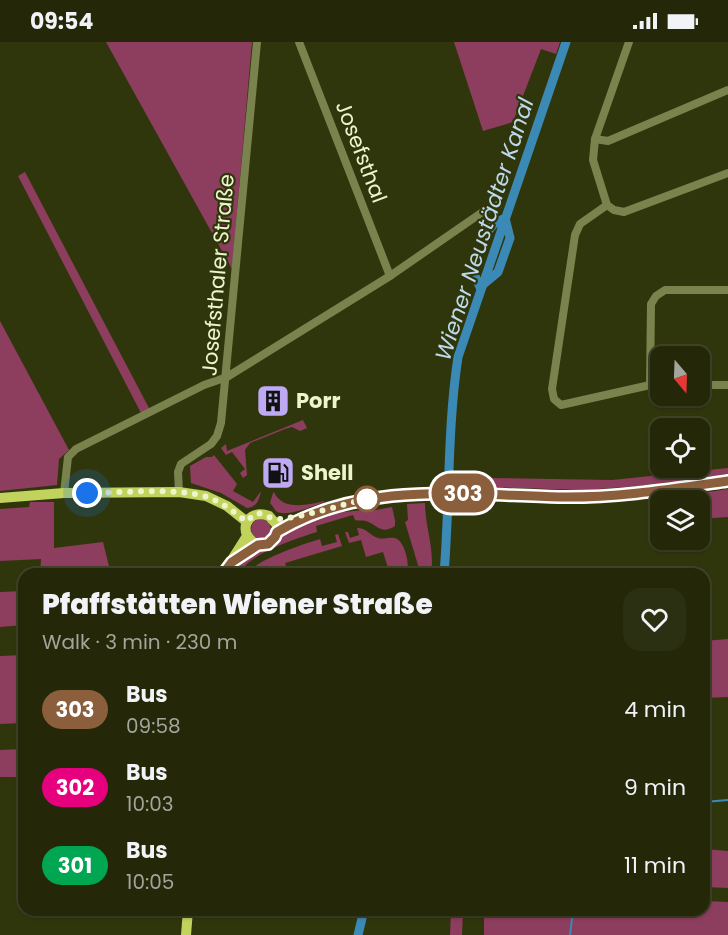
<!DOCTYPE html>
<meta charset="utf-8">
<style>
:root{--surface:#242809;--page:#2c3012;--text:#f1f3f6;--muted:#a3a69c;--line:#41442a}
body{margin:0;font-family:Poppins,sans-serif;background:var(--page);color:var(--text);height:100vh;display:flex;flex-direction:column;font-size:22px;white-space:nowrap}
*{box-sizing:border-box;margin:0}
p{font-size:20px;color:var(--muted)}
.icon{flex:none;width:33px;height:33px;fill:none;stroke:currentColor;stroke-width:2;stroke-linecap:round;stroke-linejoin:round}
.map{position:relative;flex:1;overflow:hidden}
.panel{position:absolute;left:18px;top:526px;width:692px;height:348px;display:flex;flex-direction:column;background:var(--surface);border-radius:18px;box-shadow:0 2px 4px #0004,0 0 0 2px var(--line)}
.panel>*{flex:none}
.badge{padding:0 12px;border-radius:20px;font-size:21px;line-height:39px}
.needle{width:39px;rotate:161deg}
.controls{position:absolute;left:650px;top:304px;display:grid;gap:12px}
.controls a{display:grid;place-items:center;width:60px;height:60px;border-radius:12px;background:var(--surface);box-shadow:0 2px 4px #0004,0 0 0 2px var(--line);font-size:30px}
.you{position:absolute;width:30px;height:30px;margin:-15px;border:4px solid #fff;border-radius:50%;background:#1a73e8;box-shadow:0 0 0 9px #1a73e833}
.map>.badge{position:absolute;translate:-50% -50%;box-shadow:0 0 0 3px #fff}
.round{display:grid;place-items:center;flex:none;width:63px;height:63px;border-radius:18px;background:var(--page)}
.headline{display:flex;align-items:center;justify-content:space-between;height:102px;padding:0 24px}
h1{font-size:28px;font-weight:800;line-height:45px}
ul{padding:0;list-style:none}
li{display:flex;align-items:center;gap:18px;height:78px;padding:0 24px}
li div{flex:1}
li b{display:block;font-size:22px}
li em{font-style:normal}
li .badge{min-width:66px;font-weight:700;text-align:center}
.status{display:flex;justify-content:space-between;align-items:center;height:42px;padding:0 30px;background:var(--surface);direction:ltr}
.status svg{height:16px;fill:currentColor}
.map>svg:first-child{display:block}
.green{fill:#8d3d5e}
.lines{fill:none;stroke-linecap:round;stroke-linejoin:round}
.stream{stroke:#3b8ab6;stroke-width:2}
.canal{stroke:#3b8ab6;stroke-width:9}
.minor{stroke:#7a834d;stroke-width:8}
.major{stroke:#c1d35c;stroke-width:10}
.line-casing{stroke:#fff;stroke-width:14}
.line{stroke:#8b5e3c;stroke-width:9}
.walk{stroke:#edf5ce;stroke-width:6;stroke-dasharray:0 10.8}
.stop-dot{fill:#fff;stroke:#8b5e3c;stroke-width:3}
.labels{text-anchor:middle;stroke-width:4.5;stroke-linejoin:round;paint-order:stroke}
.street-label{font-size:21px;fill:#edf5ce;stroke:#30360c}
.poi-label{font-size:21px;font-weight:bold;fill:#edf5ce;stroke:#30360c;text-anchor:start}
.water-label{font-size:22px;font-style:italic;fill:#bdd9ec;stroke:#30360c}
</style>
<div class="status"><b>09:54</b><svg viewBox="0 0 49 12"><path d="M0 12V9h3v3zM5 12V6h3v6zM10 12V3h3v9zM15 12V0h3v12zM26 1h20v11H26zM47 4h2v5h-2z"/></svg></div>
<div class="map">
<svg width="728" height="893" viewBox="0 0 728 893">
<rect width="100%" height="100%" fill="#30360c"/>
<g class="green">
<path d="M106,0H252L232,227Z"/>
<path d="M454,0H560L556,12L541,7L513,80L483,89Z"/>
<path d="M25,130L150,368L141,371L18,134Z"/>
<path d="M0,279L69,408L59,417L57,443L0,449Z"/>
<path d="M303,378L307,386L300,389L292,385L285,387L250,401L245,408L247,433L243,436L240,431L245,427L232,410L226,413L221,406L226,402L227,409Z"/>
<path d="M214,413L237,442L233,449L253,460L261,449C259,458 257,465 247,466L221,451L191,441L190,424L206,415H212Z"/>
<path d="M728,426V432L639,444L585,448L485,445L487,436L612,438Z"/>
<path d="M728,447V475L699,477V459H688V453Z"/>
<path d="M274,450C282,469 308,463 324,459V460C314,464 285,476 276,469C274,467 273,464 270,461L273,451Z"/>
<path d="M30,460H54V506L103,500L111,532H40L41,517L0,519V467L29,465Z"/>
<path d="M425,461C425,485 435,507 431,532H416L418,523L405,480L408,478L407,462Z"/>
<path d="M392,465L395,478V484C381,493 378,483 366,479C362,478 359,479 355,478L353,473L316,484L317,490C298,496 245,513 240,532H229L240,520L256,509L273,503L285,491L314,477L334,471L363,468L365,470Z"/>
<circle cx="261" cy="487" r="10"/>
<path d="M357,486C367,486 369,493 378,496C384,498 391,494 397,497C405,501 410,523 407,531L390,532L383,510L366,515L361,498L349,501L345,490H348L350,496L359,493Z"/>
<path d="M338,492L342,504L285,521L289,532H248C255,518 303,502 320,497L322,504L337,500L335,493Z"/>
<path d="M24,549V583L0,585V550Z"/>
<path d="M728,597V655L704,656V599Z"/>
<path d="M24,613V681L0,682V614Z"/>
<path d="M24,707V735H0V708Z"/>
<path d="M704,807L728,809V846L704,845Z"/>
<path d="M704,859L728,860V893H484V869L704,868Z"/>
<path d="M451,869H463L462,893H450Z"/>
</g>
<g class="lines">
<g class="stream">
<path d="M704,760L728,758"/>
<path d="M570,893L573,868"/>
</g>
<g class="canal">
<path d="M474,232L480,245L498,230L510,196L505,176L494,182L487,190"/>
<path d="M444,532C450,460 447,387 458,315L566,0"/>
<path d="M358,893L364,868"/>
</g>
<g class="minor">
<path d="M299,0L390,234"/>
<path d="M629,0L595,97L593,118L607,163L614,168L624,170L728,131"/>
<path d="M595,97L608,99L728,48"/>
<path d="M607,163L580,182L575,193L552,347L554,357L561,363L650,343H660"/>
<path d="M650,343L651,262L656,254L665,248H728"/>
<path d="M699,343H728"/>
<path d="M179,450L178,430L181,422L211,402L217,394L221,381L257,0"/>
<path d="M64,451L68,415L76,407L204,343L227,335L390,234L484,169L498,163"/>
</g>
<g class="major">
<path d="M0,456L64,451L179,450L206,454L227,464L247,480"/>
<path d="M258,503C235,492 247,465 269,474L277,483V490"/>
<path d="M232,520C239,515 249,505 258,503C268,500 273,501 277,490C363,438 464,454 559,455C616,456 672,447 728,439"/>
<path d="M223,532L247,494"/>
<path d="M186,893L188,868"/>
</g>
</g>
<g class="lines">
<g class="line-casing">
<path id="line" d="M223,532L232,520L258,503L268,502L275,495L277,490C363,438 464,453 559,455C616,456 672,447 728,439"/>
</g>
<use href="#line" class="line"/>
<path class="walk" d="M87,451C118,451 179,445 207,455C223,461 234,470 247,480C261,462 265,478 279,477C309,474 343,462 367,457"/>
</g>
<defs>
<g id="building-square" transform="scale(1.725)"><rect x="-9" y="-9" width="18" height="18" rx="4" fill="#bea9f5" stroke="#30360c"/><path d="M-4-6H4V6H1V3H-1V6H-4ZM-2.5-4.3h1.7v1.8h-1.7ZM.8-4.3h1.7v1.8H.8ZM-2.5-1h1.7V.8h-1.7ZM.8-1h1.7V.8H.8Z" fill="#111"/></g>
<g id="fuel-square" transform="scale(1.725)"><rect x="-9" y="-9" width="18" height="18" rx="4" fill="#bea9f5" stroke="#30360c"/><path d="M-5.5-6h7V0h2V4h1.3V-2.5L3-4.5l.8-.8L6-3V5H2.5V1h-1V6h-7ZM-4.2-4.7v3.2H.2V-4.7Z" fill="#111"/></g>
</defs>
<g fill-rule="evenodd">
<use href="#building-square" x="273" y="359"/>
<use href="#fuel-square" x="278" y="431"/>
</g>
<circle class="stop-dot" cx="367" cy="457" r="12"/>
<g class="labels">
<g class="street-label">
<text transform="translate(361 110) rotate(69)" y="7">Josefsthal</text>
<text transform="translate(218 233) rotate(-85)" y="7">Josefsthaler Straße</text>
</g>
<g class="poi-label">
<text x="296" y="366">Porr</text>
<text x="301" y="438">Shell</text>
</g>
<g class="water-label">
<text transform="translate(484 187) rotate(-72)" y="8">Wiener Neustädter Kanal</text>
</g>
</g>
</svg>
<div class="controls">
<a><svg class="needle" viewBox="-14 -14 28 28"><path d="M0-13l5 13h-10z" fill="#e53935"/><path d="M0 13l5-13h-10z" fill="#a3a69c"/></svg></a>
<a><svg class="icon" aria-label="locate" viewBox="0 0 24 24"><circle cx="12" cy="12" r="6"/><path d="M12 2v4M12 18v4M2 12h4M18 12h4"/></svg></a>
<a><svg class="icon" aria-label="layers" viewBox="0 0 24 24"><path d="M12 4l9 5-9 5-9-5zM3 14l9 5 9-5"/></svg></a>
</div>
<div class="you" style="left:87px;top:451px"></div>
<b class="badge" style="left:463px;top:451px;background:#8b5e3c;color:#fff">303</b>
<section class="panel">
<div class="headline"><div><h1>Pfaffstätten Wiener Straße</h1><p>Walk · 3 min · 230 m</p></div><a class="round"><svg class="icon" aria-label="heart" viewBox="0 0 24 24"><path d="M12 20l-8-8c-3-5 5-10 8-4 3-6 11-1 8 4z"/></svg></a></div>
<ul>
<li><span class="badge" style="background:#8b5e3c;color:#fff">303</span><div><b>Bus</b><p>09:58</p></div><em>4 min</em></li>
<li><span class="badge" style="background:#e6007e;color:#fff">302</span><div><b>Bus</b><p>10:03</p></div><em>9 min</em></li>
<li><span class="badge" style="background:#00a651;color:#fff">301</span><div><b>Bus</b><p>10:05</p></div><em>11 min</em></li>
</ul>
</section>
</div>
